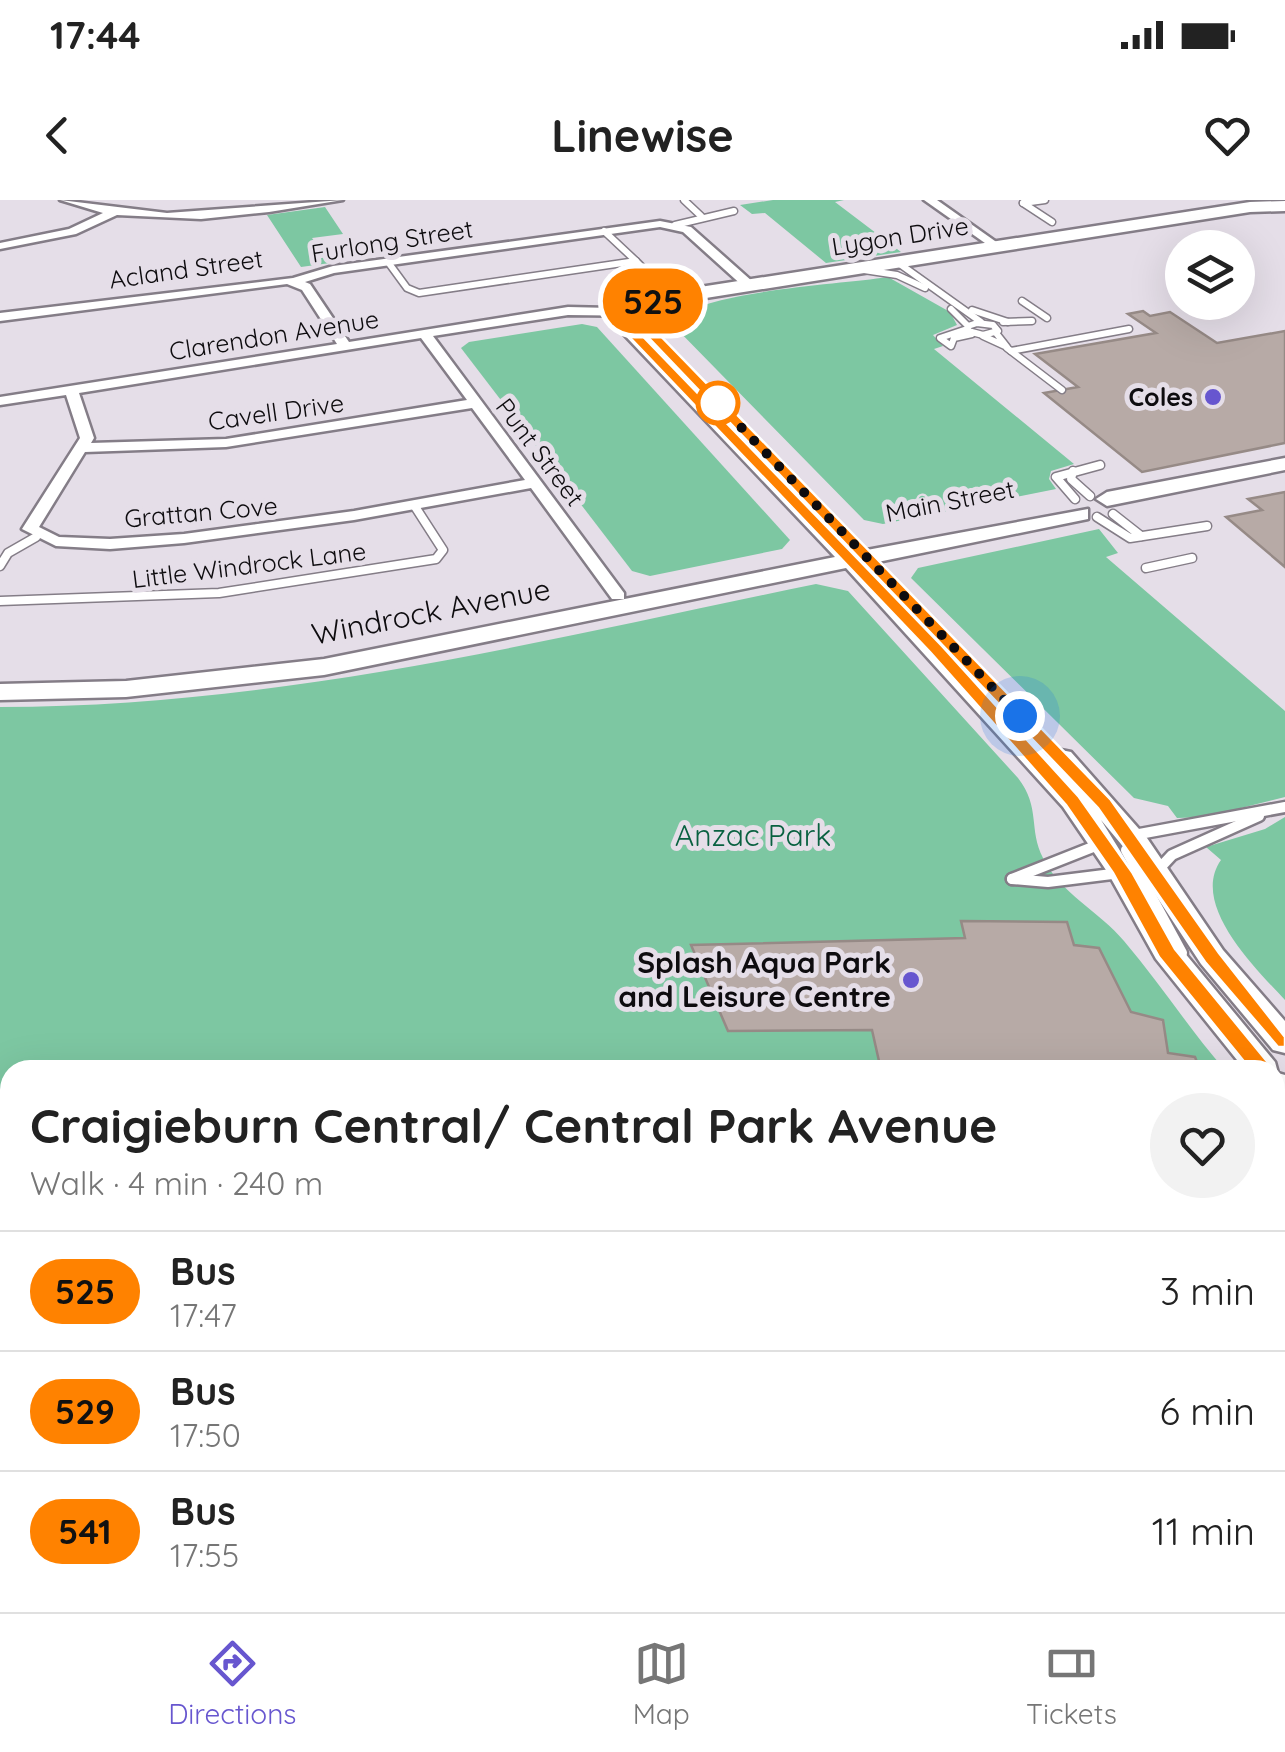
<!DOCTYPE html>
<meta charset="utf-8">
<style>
:root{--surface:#fff;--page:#f2f2f2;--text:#222;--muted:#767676;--line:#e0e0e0;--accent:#6756cf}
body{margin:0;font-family:Quicksand,sans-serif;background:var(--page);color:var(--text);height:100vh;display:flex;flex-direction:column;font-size:38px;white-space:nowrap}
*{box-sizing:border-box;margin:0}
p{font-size:32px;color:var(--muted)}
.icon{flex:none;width:55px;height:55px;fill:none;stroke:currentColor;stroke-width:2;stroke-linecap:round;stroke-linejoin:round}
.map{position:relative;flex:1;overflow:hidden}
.panel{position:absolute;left:0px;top:860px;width:1285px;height:552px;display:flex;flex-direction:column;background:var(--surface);border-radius:30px 30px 0 0;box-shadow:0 10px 40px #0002}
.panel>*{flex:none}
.badge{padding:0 20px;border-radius:32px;font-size:35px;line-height:65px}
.tools{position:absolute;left:1165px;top:30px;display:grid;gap:20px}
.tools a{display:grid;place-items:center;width:90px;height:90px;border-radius:50%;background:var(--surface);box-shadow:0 10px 40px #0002;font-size:50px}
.you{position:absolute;width:50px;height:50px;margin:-25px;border:8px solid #fff;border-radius:50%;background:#1a73e8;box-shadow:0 0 0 15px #1a73e833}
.map>.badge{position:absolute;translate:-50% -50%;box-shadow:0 0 0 5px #fff}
.round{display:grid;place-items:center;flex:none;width:105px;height:105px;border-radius:52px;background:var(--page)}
.headline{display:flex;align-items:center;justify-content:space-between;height:170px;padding:0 30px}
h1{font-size:48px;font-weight:700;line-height:75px}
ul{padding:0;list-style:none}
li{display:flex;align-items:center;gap:30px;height:120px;padding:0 30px;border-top:2px solid var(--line)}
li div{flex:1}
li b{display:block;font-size:38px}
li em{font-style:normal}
li .badge{min-width:110px;font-weight:700;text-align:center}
.status{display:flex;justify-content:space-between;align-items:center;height:70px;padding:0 50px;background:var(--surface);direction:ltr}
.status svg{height:28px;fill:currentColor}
header{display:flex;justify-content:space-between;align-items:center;height:130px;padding:0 30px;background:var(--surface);font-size:45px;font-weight:700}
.dock{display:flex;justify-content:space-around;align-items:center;height:140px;border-top:2px solid var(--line);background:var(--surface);font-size:28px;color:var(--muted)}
.dock a{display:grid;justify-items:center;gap:5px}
.dock .active{color:var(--accent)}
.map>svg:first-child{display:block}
.green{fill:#7dc7a2}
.building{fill:#b7aaa6;stroke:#968a86;stroke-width:2.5}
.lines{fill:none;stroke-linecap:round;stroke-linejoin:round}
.lane-far2-casing{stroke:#847d87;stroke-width:9}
.lane-far1-casing{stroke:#847d87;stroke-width:11}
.lane-casing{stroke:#847d87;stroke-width:15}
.street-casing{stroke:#847d87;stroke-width:5}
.secondary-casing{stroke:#847d87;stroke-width:5}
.lane-far2{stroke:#fff;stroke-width:6}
.lane-far1{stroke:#fff;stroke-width:8}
.lane{stroke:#fff;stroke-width:10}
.street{fill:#fff;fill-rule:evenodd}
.secondary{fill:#fff;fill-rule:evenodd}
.line{fill:#ff8200;stroke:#fff;stroke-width:2.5}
.walk{stroke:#0e0c0f;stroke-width:10;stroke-dasharray:0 18}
.poi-dot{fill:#6756cf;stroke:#e5dee8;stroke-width:4}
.stop-dot{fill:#fff;stroke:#ff8200;stroke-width:5}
.labels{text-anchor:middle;stroke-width:10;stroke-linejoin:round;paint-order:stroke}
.far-street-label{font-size:25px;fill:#0e0c0f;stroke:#e5dee8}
.far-poi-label{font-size:25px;font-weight:bold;fill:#0e0c0f;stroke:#e5dee8;text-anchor:end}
.street-label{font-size:30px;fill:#0e0c0f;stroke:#e5dee8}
.park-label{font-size:30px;fill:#096140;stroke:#e5dee8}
.poi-label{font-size:30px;font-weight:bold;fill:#0e0c0f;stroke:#e5dee8;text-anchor:end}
</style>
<div class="status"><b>17:44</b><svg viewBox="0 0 49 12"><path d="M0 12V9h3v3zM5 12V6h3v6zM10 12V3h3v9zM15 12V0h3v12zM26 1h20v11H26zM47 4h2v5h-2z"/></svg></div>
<header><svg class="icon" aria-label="back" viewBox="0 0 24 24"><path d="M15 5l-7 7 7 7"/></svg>Linewise<svg class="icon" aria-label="heart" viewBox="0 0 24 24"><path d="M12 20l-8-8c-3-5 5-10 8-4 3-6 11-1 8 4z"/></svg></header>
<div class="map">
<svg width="1285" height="1412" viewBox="0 0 1285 1412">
<rect width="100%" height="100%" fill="#e5dee8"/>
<g class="green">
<path d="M773,0H844L835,2L901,52L826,63L765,13L752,14L740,5Z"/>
<path d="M325,7L343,34L312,38L330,63L301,67L267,15Z"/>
<path d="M888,77L950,112L957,125L933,135L943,146L934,149L1074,264L1051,271L1049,279L1056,289L883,324L864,320L670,122C706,90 837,85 888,77Z"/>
<path d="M582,124L597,127L790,340L782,349L650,376L632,371L461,148L469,142Z"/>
<path d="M1099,329L1118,353L1106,357L1285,511V597L1205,617L1177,618L1168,606L1134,598L911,378L918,368Z"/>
<path d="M816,384L848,391L1018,578C1041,608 1028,629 1043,658C1060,693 1100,712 1124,741C1160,783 1189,829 1225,870H10V1402L450,1403L423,1412H0V507C278,507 545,440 816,384Z"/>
<path d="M1285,617V800C1254,767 1190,704 1221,660L1206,647L1265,629Z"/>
<path d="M1275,926L1285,938V1103L1275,1109Z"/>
</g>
<g class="building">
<path d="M1143,111L1150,116L1170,112L1217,143L1285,131V243L1142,272L1044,193L1078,187L1035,154L1156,133L1128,114Z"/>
<path d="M1285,292V367L1226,317L1262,310L1248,299Z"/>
<path d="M961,721L1067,722L1074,745L1099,748L1131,812L1163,820L1168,853L1195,857L1200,870H881L872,830L728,831L691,745L965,738Z"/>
<path d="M1275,966L1283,968L1275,1024L1285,1037V1044L1275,1047Z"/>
<path d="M109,1402H276L278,1412H109Z"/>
</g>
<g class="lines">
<g class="lane-far2-casing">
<g id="lane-far2">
<path d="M684,0L701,16"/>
<path d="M1023,3L1052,22"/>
<path d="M1023,3L1045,0"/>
<path d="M675,25L734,11"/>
<path d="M636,61L656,81"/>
<path d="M388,62L407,88L419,93L636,61L604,31"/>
<path d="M897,62L981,122"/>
<path d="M864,70L897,75L925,88"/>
<path d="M1022,101L1047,118"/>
<path d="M951,109L968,126"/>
<path d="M972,110L1008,122"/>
<path d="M1003,122L1032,121"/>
<path d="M977,123L993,125L998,131L983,135L968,131V126Z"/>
<path d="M967,129L940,138L951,146L954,138L972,134"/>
<path d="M983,136L1007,147L996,133"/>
<path d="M1007,148L1062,190"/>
<path d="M1011,151L1129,129"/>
</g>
</g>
<g class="lane-far1-casing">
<g id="lane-far1">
<path d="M1073,271L1071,279L1090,296"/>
<path d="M1075,299L1056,277L1100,265"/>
<path d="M1113,314L1141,336"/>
<path d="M1097,317L1130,338L1207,326"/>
<path d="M0,366L8,353L36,337"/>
<path d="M1146,368L1192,358"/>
<path d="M0,401L219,393L436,359L443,350L414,305"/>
</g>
</g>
<g class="lane-casing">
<g id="lane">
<path d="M1134,635L1285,607"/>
<path d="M1126,650L1182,753"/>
<path d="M1157,671L1172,655L1259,616"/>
<path d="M1012,679L1048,682L1120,673"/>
<path d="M1012,679L1103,643"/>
</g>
</g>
<g class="street-casing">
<g id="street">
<path d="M60,0L167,13L343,0L269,12L201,19L117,15L76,34L0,49V43L69,29L103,13Z"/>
<path d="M924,0H937L1002,46L992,48Z"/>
<path d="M660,21L691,27L753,82V88H745L683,32L660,27L334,73L305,82L310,84L349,142L568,107L654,109V115L650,116L568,115L433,136L624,393V399H612L531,288L354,320L184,343L110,349L56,346L22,329L80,238L66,195L0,205V197L337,144L302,90L287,84L0,121V113L293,78L333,66ZM421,138L467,200L226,239L91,243L94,238L79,193ZM472,208L525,280L354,311L184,334L110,339L59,337L39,327L85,252L226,247Z"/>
</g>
</g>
<g class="secondary-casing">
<g id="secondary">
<path d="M1285,1V11L1250,12L687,101L634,113L631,119L856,352L1088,309V319L868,364L1048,557L1061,550L1071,552L1147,638L1223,750L1285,821V853L1273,850L1201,764L1126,650L1101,620L1179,746L1275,862L1278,873L1285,875V907L1275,904V870H1245L1156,759L1108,673L1063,607L846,368L324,475L126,497L0,500V484L126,481L324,459L835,357L614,124L612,120L619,105L687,89L1250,2Z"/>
<path d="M1285,258V270L1107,306L1096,299L1107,292Z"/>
<path d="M1285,1122V1154L1275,1157V1125Z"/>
<path d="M1285,1279V1316L1275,1319V1282Z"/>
<path d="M557,1402H621L617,1412H552Z"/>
<path d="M949,1402H1013L1009,1412H944Z"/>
</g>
</g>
<use href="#lane-far2" class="lane-far2"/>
<use href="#lane-far1" class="lane-far1"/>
<use href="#lane" class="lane"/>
<use href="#street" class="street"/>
<use href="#secondary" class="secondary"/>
</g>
<path class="line" d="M676,94L680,101L651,119L655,130L1111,600L1219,753L1285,837V847H1278L1205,762L1098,608L645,134L638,118L654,106L631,111V124L942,446L1079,597L1132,672L1175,749L1270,865V875H1255L1159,757L1113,673L1066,605L930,452L619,126L615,114L622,106Z"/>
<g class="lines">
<path class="walk" d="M718,203L711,196L1020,516"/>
</g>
<g class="poi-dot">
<circle cx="1213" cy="197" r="10"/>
<circle cx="911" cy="780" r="10"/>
</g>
<circle class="stop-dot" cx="718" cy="203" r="20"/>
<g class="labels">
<g class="far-street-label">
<text transform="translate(900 36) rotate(-9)" y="9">Lygon Drive</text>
<text transform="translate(392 41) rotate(-9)" y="9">Furlong Street</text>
<text transform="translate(186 69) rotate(-8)" y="9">Acland Street</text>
<text transform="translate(274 135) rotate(-9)" y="9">Clarendon Avenue</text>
<text transform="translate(276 212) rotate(-8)" y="9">Cavell Drive</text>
<text transform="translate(540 252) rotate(53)" y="9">Punt Street</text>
<text transform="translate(950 301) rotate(-11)" y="9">Main Street</text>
<text transform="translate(201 312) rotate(-5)" y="9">Grattan Cove</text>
<text transform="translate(249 365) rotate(-7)" y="9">Little Windrock Lane</text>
</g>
<g class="far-poi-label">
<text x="1193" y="206">Coles</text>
</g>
<g class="street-label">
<text transform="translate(431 412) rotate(-11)" y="10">Windrock Avenue</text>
</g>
<g class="park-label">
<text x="753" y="646">Anzac Park</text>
</g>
<g class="poi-label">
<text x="891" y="773">Splash Aqua Park<tspan x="891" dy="34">and Leisure Centre</tspan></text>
</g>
</g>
</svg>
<div class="tools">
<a><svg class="icon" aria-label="layers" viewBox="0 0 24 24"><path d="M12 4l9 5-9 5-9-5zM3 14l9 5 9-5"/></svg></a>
</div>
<div class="you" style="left:1020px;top:516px"></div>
<b class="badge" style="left:653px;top:101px;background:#ff8200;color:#111">525</b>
<section class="panel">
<div class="headline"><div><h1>Craigieburn Central/ Central Park Avenue</h1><p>Walk · 4 min · 240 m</p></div><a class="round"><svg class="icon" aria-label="heart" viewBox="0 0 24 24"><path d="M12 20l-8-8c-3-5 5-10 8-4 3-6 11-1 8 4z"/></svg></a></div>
<ul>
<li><span class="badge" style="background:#ff8200;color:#111">525</span><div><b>Bus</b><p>17:47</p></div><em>3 min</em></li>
<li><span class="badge" style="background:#ff8200;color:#111">529</span><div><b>Bus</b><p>17:50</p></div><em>6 min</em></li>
<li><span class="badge" style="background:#ff8200;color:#111">541</span><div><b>Bus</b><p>17:55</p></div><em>11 min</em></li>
</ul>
</section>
</div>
<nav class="dock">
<a class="active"><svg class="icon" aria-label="directions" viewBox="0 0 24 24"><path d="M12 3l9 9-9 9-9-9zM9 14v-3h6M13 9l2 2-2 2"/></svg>Directions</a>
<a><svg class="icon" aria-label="map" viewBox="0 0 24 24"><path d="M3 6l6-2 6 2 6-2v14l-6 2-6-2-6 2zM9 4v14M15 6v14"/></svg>Map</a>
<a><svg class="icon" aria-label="tickets" viewBox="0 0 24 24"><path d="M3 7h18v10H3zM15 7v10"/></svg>Tickets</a>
</nav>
